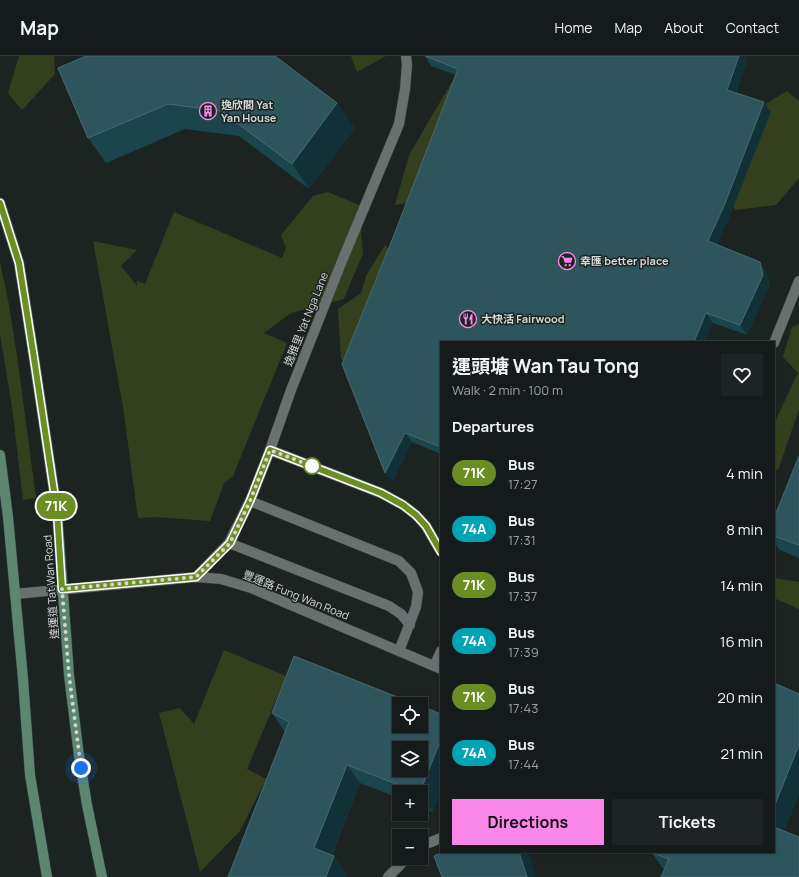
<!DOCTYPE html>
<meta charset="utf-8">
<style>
:root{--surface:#151b1a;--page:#1e2423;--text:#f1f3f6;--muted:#9da1a2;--line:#343939;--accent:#f987e9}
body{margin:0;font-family:Manrope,"Noto Sans TC",sans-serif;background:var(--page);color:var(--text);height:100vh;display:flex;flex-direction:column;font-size:15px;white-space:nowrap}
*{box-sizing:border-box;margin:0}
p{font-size:13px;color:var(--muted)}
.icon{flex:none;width:22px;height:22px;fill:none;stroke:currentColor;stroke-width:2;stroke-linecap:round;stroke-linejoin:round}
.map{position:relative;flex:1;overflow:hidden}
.sheet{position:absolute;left:440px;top:285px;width:335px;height:512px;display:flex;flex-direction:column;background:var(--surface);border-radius:0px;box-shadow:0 1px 3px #0004,0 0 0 1px var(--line)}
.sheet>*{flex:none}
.badge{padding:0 8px;border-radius:13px;font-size:14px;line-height:26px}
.fabs{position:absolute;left:392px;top:641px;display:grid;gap:8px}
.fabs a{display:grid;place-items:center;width:36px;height:36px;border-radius:0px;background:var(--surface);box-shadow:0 1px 3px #0004,0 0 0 1px var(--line);font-size:20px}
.you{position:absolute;width:20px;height:20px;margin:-10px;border:3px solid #fff;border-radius:50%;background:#1a73e8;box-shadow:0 0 0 6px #1a73e833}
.map>.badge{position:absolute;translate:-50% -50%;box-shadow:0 0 0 2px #fff}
h2{padding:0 12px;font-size:15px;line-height:36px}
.round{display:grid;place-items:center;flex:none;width:42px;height:42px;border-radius:0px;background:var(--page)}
.headline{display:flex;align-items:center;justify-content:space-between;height:68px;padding:0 12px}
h1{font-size:19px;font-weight:700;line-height:30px}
.primary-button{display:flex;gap:8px;margin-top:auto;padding:8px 12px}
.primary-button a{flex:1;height:46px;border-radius:0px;background:var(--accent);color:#111;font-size:16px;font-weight:700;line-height:46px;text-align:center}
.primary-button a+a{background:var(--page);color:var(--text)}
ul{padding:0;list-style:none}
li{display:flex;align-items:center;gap:12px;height:56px;padding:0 12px}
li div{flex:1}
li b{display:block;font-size:15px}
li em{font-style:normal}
li .badge{min-width:44px;font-weight:700;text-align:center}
header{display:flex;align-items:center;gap:24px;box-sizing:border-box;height:56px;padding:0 20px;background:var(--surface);border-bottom:1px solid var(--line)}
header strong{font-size:19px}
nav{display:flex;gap:22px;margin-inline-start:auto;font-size:14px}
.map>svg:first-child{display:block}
.green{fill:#34401d}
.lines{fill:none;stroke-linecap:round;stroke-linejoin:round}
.lane-casing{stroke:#373e3d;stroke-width:11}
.street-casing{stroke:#373e3d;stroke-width:11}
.secondary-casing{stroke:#373e3d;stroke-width:11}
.lane{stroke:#67716f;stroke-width:10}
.street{stroke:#67716f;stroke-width:10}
.secondary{stroke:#5d8671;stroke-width:10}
.wall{fill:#1a454d}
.shaded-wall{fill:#123136}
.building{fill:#2e555c;stroke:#48696f;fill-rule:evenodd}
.line-casing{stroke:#fff;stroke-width:9}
.line{stroke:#6b8e23;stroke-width:6}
.walk{stroke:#d3d8d7;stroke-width:4;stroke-dasharray:0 7.2}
.stop-dot{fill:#fff;stroke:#6b8e23;stroke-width:2}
.labels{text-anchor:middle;stroke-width:3;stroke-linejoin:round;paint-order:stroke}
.poi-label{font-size:11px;font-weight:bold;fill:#d3d8d7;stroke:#1c2422;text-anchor:start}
.street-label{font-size:11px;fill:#d3d8d7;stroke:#1c2422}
</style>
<header>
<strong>Map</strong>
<nav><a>Home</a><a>Map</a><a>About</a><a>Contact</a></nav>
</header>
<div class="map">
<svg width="799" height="821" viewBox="0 0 799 821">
<rect width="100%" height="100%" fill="#1c2422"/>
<g class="green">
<path d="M19,0H54L55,18L22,54L8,37Z"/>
<path d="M351,0H386L357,16Z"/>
<path d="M453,24L466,66L434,142L395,149L409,99Z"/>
<path d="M787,35L799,45V122L776,149L735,154L719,122L749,58Z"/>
<path d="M328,136L359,149L363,197L344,243L291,257L264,277L287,287L233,420L224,427L210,465L155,461L138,462L123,351L93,185L137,194L121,210L137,230V225L145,228L174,156L282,202L286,192L281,179L313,140Z"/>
<path d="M385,189L402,209L362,315L341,303L338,253L361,237L366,220Z"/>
<path d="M0,206L9,249L18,307L36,442L23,444L12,351L0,278Z"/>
<path d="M799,268V353L778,414H774V368L798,317L783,301L792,271Z"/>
<path d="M774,522L799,526V553L774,542Z"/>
<path d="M224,594L286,620L247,713L266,723L240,775L200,816L159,657L180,652L194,668Z"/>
</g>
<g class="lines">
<g class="lane-casing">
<g id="lane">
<path d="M270,394L381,437L403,449L416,459L426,470L441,496"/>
<path d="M250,445L399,505L411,517L418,536L416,551L399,595"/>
<path d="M229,487L389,550L401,558L410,569"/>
<path d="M434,610L441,595"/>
</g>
</g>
<g class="street-casing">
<g id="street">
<path d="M774,287L799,225"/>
<path d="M196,521L229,487L250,445L270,394L291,334L342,205L399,68L405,33L407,9L406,0"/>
<path d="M15,538L196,521L221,523L251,532L441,613"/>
<path d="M421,790L441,782"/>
<path d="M388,821L407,802"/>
</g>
</g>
<g class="secondary-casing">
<g id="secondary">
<path d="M0,147L19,207L34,302L57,455L69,619L79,700L87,749L102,821"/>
<path d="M0,399L8,461L23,623L30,719L47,821"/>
</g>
</g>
<use href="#lane" class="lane"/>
<use href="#street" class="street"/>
<use href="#secondary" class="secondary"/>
</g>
<g class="wall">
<path d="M425,0H744L747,5L736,37L771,56L730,159L717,188L766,216L770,228L747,279L713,267L441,286V398L412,386L392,426L394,179L456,19L431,10Z"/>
<path d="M58,12L355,72L309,133L239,80L185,73L106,107L88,82Z"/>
<path d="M799,400V502L780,494L774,486V462Z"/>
<path d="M799,638V738L784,775L664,814L652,797Z"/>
<path d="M415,648L433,756L421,751V736H399V742L360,727L332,799L334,800L347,818L346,821H228L285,676L272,657Z"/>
</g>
<g class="shaded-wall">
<path d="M739,0H744L747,5L734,43L727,34Z"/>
<path d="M764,46L771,56L730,159L715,194L708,185Z"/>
<path d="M337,47L355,72L309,133L292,108Z"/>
<path d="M760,206L766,216L770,228L747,279L740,269Z"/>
<path d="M706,257L713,267L705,286H694Z"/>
<path d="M405,377L412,386L392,426L385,417Z"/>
<path d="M441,683V734L433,756L421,739V736H420Z"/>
<path d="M799,689V738L780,786L774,778V751Z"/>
<path d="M347,709L360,727L327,810L314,792Z"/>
<path d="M519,796H528L536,821H527Z"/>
<path d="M334,800L347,818L346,821H326Z"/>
</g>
<g class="building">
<path d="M86,0H275L337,47L292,108L221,55L168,48L88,82L58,12Z"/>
<path d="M425,0H739L727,34L764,46L724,150L708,185L760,206L763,219L740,269L706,257L694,286H441V391L405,377L385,417L342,308L394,179L458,13Z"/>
<path d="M799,400V489L774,480V462Z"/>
<path d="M294,600L415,648H399V670H421V650L441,658V683L420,736H417L347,709L314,792L334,800L326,821H228L289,666L272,657ZM399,692H421V714H399Z"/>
<path d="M774,627L799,638V689L774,751Z"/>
<path d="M774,771L799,781V821H661L669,803L652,797V796H774Z"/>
<path d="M443,796H519L527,821H442L434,800Z"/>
</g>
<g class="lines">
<g class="line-casing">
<path id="line" d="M0,147L19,207L34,302L57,455L62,533L196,521L230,487L250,445L270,394L381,437L403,449L416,459L426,470L441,496"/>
</g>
<use href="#line" class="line"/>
<path class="walk" d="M81,712L69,619L62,533L196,521L230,487L250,445L270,394L312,410"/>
</g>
<defs>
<g id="building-ring" transform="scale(0.9)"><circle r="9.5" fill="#1c2422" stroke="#f987e9" stroke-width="1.5"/><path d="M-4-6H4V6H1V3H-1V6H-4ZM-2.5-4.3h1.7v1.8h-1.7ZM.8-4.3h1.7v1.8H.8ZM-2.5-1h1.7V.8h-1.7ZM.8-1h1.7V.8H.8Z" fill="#f987e9"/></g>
<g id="supermarket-ring" transform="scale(0.9)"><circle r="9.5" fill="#1c2422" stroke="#f987e9" stroke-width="1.5"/><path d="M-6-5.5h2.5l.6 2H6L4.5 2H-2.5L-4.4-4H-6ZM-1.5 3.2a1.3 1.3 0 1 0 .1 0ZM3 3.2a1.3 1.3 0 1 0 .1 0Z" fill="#f987e9"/></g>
<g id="restaurant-ring" transform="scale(0.9)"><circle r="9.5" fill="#1c2422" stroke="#f987e9" stroke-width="1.5"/><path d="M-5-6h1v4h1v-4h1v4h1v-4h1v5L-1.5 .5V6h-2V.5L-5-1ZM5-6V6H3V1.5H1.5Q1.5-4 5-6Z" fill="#f987e9"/></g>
</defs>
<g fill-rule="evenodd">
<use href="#building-ring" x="208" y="55"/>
<use href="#supermarket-ring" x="567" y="205"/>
<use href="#restaurant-ring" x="468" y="263"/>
</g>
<circle class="stop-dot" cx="312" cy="410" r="8"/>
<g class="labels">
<g class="poi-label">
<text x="221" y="53">逸欣閣 Yat<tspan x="221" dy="13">Yan House</tspan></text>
<text x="580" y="209">幸匯 better place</text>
<text x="481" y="267">大快活 Fairwood</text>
</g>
<g class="street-label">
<text transform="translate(306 263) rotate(-68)" y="4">逸雅里 Yat Nga Lane</text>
<text transform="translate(51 531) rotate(-94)" y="4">達運道 Tat Wan Road</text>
<text transform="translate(296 539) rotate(22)" y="4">豐運路 Fung Wan Road</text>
</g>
</g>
</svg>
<div class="fabs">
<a><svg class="icon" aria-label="locate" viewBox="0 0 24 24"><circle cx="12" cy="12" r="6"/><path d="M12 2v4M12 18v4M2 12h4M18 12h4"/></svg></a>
<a><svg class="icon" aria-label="layers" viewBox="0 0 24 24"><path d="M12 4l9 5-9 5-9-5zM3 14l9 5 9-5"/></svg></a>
<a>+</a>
<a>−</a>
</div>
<div class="you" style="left:81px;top:712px"></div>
<b class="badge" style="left:56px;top:450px;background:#6b8e23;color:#fff">71K</b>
<section class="sheet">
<div class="headline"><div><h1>運頭塘 Wan Tau Tong</h1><p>Walk · 2 min · 100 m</p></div><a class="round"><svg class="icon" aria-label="heart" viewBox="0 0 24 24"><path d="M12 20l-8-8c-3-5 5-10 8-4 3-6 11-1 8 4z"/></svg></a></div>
<h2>Departures</h2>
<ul>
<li><span class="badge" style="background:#6b8e23;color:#fff">71K</span><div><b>Bus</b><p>17:27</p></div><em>4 min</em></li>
<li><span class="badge" style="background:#00a3b4;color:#fff">74A</span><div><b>Bus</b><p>17:31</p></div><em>8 min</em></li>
<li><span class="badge" style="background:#6b8e23;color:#fff">71K</span><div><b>Bus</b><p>17:37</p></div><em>14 min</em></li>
<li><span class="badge" style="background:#00a3b4;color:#fff">74A</span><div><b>Bus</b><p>17:39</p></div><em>16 min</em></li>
<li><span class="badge" style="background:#6b8e23;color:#fff">71K</span><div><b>Bus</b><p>17:43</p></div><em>20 min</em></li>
<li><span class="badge" style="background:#00a3b4;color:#fff">74A</span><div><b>Bus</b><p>17:44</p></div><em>21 min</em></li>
</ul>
<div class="primary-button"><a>Directions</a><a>Tickets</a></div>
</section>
</div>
